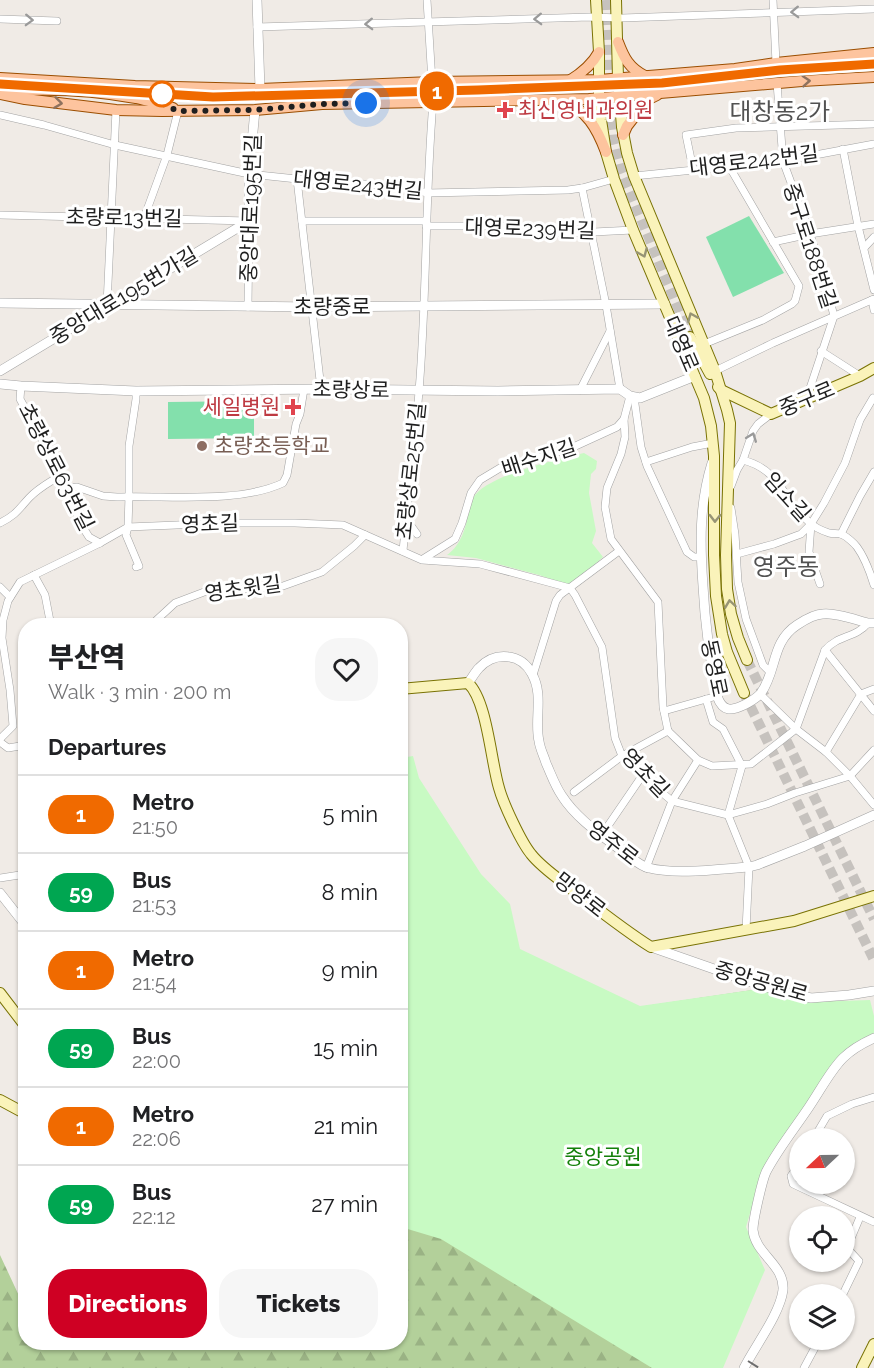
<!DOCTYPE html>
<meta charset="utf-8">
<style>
:root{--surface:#fff;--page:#f6f6f6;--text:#202124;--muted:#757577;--line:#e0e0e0;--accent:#cf0023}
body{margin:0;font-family:Raleway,"Noto Sans KR",sans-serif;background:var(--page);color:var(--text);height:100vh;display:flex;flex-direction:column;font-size:22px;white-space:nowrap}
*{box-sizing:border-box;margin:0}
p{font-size:20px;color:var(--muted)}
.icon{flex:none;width:33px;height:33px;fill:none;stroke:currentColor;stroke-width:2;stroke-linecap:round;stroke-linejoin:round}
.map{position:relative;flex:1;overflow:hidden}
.side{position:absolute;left:18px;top:618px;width:390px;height:732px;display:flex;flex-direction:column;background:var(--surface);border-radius:24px;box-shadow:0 2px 4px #0004}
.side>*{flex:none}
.badge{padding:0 12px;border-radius:20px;font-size:21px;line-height:39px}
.needle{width:39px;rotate:248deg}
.controls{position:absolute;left:789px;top:1128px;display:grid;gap:12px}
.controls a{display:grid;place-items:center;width:66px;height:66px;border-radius:50%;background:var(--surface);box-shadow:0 2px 4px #0004;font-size:30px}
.you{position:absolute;width:30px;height:30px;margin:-15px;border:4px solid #fff;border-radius:50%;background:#1a73e8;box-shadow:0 0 0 9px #1a73e833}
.map>.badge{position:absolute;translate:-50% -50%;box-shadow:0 0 0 3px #fff}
h2{padding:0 30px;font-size:22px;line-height:54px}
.round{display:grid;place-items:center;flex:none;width:63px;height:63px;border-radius:24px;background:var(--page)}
.overview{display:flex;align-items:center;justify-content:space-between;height:102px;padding:0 30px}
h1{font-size:28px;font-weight:800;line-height:45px}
.primary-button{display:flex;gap:12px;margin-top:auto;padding:12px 30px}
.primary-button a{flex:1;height:69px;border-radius:24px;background:var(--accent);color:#fff;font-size:24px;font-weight:800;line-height:69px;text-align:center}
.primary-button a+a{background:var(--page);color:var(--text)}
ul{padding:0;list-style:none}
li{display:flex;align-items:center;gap:18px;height:78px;padding:0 30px;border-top:2px solid var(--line)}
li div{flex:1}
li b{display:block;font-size:22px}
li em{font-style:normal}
li .badge{min-width:66px;font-weight:700;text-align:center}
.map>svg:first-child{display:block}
.forest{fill:url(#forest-firs)}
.park{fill:#c8fac3}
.pitch{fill:#83e0ac}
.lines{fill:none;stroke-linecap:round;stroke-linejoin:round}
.secondary-tunnel{stroke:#c6c2be;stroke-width:10;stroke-dasharray:10 5;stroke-linecap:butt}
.minor-casing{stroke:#a3a3a3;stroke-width:8}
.tertiary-casing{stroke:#a3a3a3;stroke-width:10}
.secondary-casing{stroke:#797204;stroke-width:12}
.primary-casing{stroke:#9b4e00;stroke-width:12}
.minor{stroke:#fff;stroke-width:7}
.tertiary{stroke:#fff;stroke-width:9}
.secondary{stroke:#faf3ba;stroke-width:10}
.primary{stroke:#fdc49e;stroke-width:10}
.rail{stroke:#6d6d6d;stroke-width:2;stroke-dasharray:12 12;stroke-linecap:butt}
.oneway{stroke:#9a9a9a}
.oneway2{stroke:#8e725e}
.oneway3{stroke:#979474}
.line-casing{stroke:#fff;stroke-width:14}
.line{stroke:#f06a00;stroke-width:9}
.walk{stroke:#1f1f1f;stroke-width:6;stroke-dasharray:0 10.8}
.stop-dot{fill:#fff;stroke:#f06a00;stroke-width:3}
.health-dot{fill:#e0444e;stroke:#fff;stroke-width:2}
.education-dot{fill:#8d6e63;stroke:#fff;stroke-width:2}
.labels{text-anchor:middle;stroke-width:6;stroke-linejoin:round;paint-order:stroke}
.health-label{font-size:21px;fill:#be3a42;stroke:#fff;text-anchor:start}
.street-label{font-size:21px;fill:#1f1f1f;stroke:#fff}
.education-label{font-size:21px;fill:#785e54;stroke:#fff;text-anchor:start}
.park-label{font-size:21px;fill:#14800a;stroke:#fff}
.quarter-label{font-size:24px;fill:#525252;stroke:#fff}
</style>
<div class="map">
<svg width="874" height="1368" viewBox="0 0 874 1368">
<defs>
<pattern id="forest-firs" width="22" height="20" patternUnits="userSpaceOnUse" patternTransform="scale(1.5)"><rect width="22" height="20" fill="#b3d09a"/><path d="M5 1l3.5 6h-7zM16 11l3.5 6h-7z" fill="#9ab284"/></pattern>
</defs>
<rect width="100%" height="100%" fill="#f0ebe6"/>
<path class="forest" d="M401,917L625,1009L759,989L810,1002L858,1001L833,1052L736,1205L706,1368H0V1255L21,1300L25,1297L26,1342H400Z"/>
<g class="park">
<path d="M584,453L597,461L596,469L591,474L589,493L596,531L592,543L603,557L571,586L539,575L476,558L447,555C462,544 465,529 469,511C470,507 471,501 473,498C485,476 558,459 584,453Z"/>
<path d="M413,756L419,778L481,874L510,904L520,949L640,1006L759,989L810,1002L870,1000L874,1016V1034L858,1043L762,1173L746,1227L765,1270L723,1368H652L441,1239L401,1227V758Z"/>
</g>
<g class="pitch">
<path d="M749,216L784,273L733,297L706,237Z"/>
<path d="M254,401V438L168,439V402Z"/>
</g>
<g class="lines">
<g class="secondary-tunnel">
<path d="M606,0L609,110L612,136L620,168L690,337"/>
<path d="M747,660L874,919"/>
<path d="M744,693L874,960"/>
</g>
<g class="minor-casing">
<g id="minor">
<path d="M427,0L432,82"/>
<path d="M773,0L776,63"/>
<path d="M0,19L57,21"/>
<path d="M257,27L590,17L622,18L874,9"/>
<path d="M777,83L783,161L810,234L825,281L834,316L806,400"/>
<path d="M0,115L44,125L115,145L249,174L297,179L404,187L427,193L568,190L582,188L614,179"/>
<path d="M843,149L858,226L874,290"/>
<path d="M693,169L686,135L736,128L874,124"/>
<path d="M634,176L783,161L874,144"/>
<path d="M297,179L321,389"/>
<path d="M582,188L606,305L620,389"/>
<path d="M0,215L249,221L248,307"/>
<path d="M144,218L167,155L178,111"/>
<path d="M302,221H426"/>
<path d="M426,226H505L508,232L574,233L633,230"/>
<path d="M773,242L810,234L874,224"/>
<path d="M864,248L874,237"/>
<path d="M872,300L874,310"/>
<path d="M107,305L116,110"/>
<path d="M704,344L763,320L792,304L795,301L799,286L729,166"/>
<path d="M821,351L860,376"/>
<path d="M715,371L773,343L874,299"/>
<path d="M21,386L20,399L61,475L82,526L89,537L100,543"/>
<path d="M580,390L610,331"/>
<path d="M136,391V399L129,446V496L128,527L126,535L139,566L136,567"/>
<path d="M630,396L624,419L625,437L621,454L607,488L605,507L611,539L658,602L663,707L668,731"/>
<path d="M634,397L641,447L647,466L687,552L694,557H701"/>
<path d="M743,460C781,470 783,500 809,522C814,527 823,531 829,533C834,534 839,533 843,535C847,537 854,543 857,547C865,558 870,572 874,585"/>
<path d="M646,462L692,447L713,443"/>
<path d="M731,486L737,470L743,460L753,431L758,424L771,414"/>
<path d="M68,488L77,487L103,496L117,497C167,495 238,504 283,483L287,475L296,424L300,414L304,389"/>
<path d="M731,508L735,534L738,582L746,619L763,665L770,672"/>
<path d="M0,523C16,515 18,510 29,498C38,488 50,482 61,475"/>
<path d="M811,524L809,552L820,584"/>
<path d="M412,527L417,534"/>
<path d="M841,534L860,496L874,472"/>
<path d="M403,551C408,497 415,444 419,391C427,295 425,198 433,102"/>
<path d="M737,554L774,544L801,534L811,524L824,503L845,463L860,420L873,398"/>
<path d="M423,559L455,539L462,523L471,493L480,480L500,468L569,449L617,427L624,419"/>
<path d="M34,575L45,595L51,626"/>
<path d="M0,587L10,597"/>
<path d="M150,626L175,603L212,589H246L283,586L322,572L354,546L365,535"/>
<path d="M825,650L874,711"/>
<path d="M533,675L556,601L560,595L619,551"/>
<path d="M760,694L796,729L826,752L850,776L874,805"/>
<path d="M706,699L713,722L723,729L742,766L728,815L749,867L746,930"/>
<path d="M664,711L717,696"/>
<path d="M668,731L698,760L712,766L751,764L796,729L825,650C838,635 856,638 868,623"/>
<path d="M0,739L13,726L10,690L2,638L3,620L8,601L20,582L100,543L128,527L225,523H295L343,525L422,560L480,564L570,588L575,595L602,647L615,738L622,756L642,776L672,801L728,815L767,804L795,793L850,776L874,750"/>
<path d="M0,742L8,748L20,746L26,742"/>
<path d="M826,752L861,694L874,689"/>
<path d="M574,792L622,756L668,731"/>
<path d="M601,836L642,776"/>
<path d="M646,868L672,801L698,760"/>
<path d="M0,878L26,874"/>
<path d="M814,1138L827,1116L852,1104L874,1097"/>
<path d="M800,1163L791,1176L793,1184L874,1222"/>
<path d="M843,1294L859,1261L847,1248L860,1217"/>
<path d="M804,1368L819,1340"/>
</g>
</g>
<g class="tertiary-casing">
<g id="tertiary">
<path d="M257,0L260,89"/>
<path d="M0,303L312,307L665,304"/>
<path d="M0,371L249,221V174L255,110"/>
<path d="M0,384L21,386L136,391L321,389L498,391L620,389L630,396L640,398L695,376"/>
<path d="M712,463C699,505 700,544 703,586C705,624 710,660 717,696C723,713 732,711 746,704C751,701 757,698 761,693C777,671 771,642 797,625C803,621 815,614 823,614C834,612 856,620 868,623H874"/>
<path d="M468,683C472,678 475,672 479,668C495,651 521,653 532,674C544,695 534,720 539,741C540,749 544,756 546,763C551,774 555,786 562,796C576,818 601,835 622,851C630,856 639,866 649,868C676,875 720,869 749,867L757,865L805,846L874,815"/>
<path d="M0,893L26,926"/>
<path d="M651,947L757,984L779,991L811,998L849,995L874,991"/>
<path d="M744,1368C755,1346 780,1314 783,1290C785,1265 755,1254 753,1230C753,1220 762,1181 766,1172C778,1149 795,1128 809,1107C820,1091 830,1071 843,1058C852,1049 863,1043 874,1038"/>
</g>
</g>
<g class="secondary-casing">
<g id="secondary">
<path d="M596,0L599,52V98L601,120L606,152L614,179L633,230L704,398L711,426L714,456V555L716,596L722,634L727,652L744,693"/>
<path d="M616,0L618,78L622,127L627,153L634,176L715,371L727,410L730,423L726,555L727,589L731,614L738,638L747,660"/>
<path d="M690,337L710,374"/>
<path d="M718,387L721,390L771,414L860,376L874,368"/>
<path d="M400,689L468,683C487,700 491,762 499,788C503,803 521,842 531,854C542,868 559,879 573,890C599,910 624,930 651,947L794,921L874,896"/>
<path d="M0,993L26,1027"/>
<path d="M0,1100L26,1114"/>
<path d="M862,1368L874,1344"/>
</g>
</g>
<g class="primary-casing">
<g id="primary">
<path d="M618,42C624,58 629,68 645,76"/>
<path d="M0,78L135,86L260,89L432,82L599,80L735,69L776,63L874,53"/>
<path d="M569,81C582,73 592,65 599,52"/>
<path d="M4,91C48,88 93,90 136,98C149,101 161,103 173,108"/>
<path d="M0,94L25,99L116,110L162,111L255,110L322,104L589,99L802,81L874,77"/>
<path d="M562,100C587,110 597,128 606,152"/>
<path d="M623,135L627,126L647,100L657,95"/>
</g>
</g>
<use href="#minor" class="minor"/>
<use href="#tertiary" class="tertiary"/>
<use href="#secondary" class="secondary"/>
<use href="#primary" class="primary"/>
<path class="rail" d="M748,1361L759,1368"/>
</g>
<defs><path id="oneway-chevron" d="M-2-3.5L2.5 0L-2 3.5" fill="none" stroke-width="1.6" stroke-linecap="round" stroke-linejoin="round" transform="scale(1.5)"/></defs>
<g class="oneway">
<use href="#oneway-chevron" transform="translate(795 12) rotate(178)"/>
<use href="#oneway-chevron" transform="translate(538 19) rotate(178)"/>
<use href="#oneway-chevron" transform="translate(29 20) rotate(2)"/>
<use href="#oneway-chevron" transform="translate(369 24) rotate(178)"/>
<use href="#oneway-chevron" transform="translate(752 437) rotate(-69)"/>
</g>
<g class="oneway2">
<use href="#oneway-chevron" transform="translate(806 81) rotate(-4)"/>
<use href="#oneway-chevron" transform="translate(58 103) rotate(7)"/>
</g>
<g class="oneway3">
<use href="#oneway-chevron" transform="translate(643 253) rotate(67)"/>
<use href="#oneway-chevron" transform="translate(692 317) rotate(-113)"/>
<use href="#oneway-chevron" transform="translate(715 518) rotate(91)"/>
<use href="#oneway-chevron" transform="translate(730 604) rotate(-98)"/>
</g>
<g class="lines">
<g class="line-casing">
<path id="line" d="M0,84L213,97L478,90L662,83L780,70L874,64"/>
</g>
<use href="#line" class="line"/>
<path class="walk" d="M162,94L163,104L178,111L255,110L322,104L366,103"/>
</g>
<circle class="stop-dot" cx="162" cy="94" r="12"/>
<g class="health-dot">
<path d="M502 101h6v6h6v6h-6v6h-6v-6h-6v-6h6z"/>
<path d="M290 398h6v6h6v6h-6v6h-6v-6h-6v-6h6z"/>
</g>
<circle class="education-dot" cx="202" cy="446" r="6"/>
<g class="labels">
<g class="health-label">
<text x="518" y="117">최신영내과의원</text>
<text x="280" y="414" text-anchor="end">세일병원</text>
</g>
<g class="street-label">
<text transform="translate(754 161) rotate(-7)" y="7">대영로242번길</text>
<text transform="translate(358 185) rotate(6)" y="7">대영로243번길</text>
<text transform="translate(251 208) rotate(-88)" y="7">중앙대로195번길</text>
<text transform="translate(124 218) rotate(1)" y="7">초량로13번길</text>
<text transform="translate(530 229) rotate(2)" y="7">대영로239번길</text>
<text transform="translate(810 246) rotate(72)" y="7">중구로188번길</text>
<text transform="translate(124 296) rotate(-31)" y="7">중앙대로195번가길</text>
<text x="332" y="314">초량중로</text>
<text transform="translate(681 344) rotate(67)" y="7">대영로</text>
<text transform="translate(351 390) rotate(1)" y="7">초량상로</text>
<text transform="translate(807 399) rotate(-23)" y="7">중구로</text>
<text transform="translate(539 458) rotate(-18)" y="7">배수지길</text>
<text transform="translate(56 467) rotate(63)" y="7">초량상로63번길</text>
<text transform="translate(411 471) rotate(-84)" y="7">초량상로25번길</text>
<text transform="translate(787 497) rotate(48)" y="7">임소길</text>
<text transform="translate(210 524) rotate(-2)" y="7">영초길</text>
<text transform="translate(243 589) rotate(-8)" y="7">영초윗길</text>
<text transform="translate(714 668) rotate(78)" y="7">동영로</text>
<text transform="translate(645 773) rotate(46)" y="7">영초길</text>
<text transform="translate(613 843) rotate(38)" y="7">영주로</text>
<text transform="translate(580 895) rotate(38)" y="7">망양로</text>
<text transform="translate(761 982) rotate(16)" y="7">중앙공원로</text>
</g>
<g class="education-label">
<text x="214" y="453">초량초등학교</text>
</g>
<g class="park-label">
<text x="603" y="1164">중앙공원</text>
</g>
<g class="quarter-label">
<text x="780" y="120">대창동2가</text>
<text x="786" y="575">영주동</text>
</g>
</g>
</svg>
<div class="controls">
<a><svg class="needle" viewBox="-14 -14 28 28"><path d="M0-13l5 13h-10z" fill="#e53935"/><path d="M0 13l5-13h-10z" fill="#757577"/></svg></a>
<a><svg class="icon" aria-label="locate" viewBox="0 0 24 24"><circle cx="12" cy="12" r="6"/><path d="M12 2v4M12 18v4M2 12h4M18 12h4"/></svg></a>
<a><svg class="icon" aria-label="layers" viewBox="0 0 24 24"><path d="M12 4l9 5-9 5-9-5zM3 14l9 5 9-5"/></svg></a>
</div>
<div class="you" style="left:366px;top:103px"></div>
<b class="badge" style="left:437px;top:91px;background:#f06a00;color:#fff">1</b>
<section class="side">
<div class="overview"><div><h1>부산역</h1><p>Walk · 3 min · 200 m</p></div><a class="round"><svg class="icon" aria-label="heart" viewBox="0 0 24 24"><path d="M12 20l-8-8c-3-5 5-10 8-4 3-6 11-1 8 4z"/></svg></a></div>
<h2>Departures</h2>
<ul>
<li><span class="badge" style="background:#f06a00;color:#fff">1</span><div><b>Metro</b><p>21:50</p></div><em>5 min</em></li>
<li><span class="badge" style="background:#00a651;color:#fff">59</span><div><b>Bus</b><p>21:53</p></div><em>8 min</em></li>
<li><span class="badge" style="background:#f06a00;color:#fff">1</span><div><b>Metro</b><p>21:54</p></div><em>9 min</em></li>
<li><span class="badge" style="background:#00a651;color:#fff">59</span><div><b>Bus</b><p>22:00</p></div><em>15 min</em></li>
<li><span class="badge" style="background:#f06a00;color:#fff">1</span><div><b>Metro</b><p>22:06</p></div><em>21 min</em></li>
<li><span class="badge" style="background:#00a651;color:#fff">59</span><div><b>Bus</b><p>22:12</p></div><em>27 min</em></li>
</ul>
<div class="primary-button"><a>Directions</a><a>Tickets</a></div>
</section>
</div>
